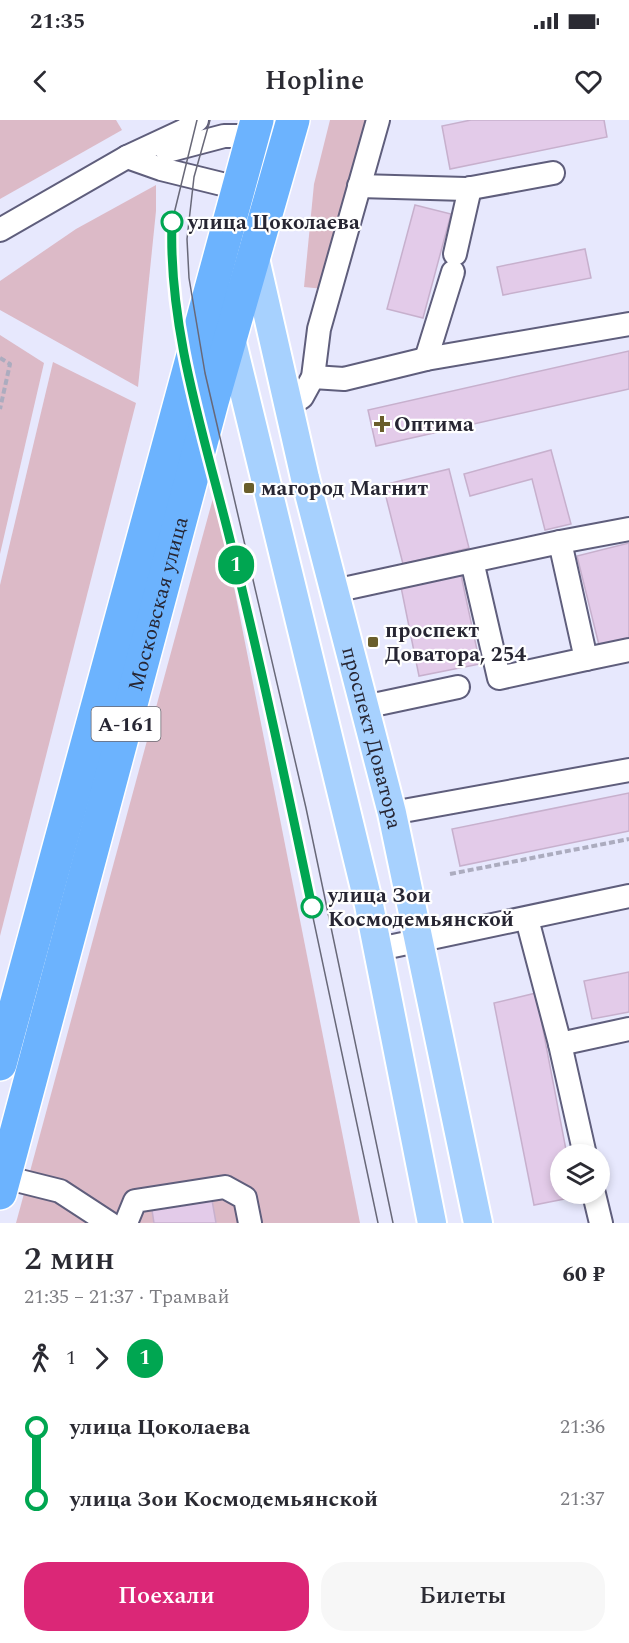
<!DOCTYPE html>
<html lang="ru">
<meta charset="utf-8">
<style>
:root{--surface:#fff;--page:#f7f7f7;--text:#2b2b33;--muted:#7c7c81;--accent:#db2777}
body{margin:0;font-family:Spectral,serif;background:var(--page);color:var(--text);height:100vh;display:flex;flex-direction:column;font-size:22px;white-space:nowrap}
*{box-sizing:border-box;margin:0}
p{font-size:20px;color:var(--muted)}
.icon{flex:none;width:33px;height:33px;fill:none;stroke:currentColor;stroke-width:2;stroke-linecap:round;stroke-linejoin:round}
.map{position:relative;height:1103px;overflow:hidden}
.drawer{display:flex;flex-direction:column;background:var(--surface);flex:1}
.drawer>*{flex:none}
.badge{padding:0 12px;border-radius:20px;font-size:21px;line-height:39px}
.tools{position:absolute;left:550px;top:1024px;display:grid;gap:12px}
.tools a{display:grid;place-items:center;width:60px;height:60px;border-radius:50%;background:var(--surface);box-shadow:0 3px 9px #0003;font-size:30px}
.map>.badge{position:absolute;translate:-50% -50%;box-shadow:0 0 0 3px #fff}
.legs{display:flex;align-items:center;gap:9px;height:66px;padding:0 24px;font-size:20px}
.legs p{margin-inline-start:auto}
.head{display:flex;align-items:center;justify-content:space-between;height:102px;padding:0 24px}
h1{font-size:33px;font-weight:600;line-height:45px}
.primary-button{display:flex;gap:12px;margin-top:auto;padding:12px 24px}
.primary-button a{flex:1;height:69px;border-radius:24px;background:var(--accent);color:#fff;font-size:24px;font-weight:600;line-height:69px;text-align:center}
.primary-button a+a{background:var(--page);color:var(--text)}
ul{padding:0 24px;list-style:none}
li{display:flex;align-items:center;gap:21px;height:72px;font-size:22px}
li i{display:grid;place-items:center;width:9px;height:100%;margin:0 8px;background:currentColor}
li i::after{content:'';width:15px;height:15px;margin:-8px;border:4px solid;border-radius:50%;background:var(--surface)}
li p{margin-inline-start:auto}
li:first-child i{background:linear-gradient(#0000 50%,currentColor 0)}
li:last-child i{background:linear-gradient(currentColor 50%,#0000 0)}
.status{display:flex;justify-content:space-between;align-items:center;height:42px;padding:0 30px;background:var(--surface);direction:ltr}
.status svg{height:16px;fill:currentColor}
header{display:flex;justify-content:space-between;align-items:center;height:78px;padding:0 24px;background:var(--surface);font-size:27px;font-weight:600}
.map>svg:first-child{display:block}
.green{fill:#dcbac7}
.building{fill:#e3cbe9;stroke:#c7b0cd;stroke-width:1.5}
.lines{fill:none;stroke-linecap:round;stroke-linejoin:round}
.minor-casing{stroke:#5f5e7c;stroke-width:26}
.major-casing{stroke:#fff;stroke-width:32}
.highway-casing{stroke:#fff;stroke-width:36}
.path{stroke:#acacbf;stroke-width:4;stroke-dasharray:6 3;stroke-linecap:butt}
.minor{stroke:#fff;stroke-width:22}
.major{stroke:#a7d1fe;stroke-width:28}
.highway{stroke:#6cb3fe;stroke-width:33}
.tram{stroke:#686878;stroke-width:1.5}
.line-1-casing{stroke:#fff;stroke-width:14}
.line-1{stroke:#00a651;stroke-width:9}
.stop-1-dot{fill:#fff;stroke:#00a651;stroke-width:3}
.poi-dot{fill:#6a5e2b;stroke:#fff;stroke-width:2}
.labels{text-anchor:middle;stroke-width:4.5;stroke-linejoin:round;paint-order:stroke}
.shield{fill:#fff;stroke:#686770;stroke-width:1.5}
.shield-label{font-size:20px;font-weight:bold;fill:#272633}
.stop-label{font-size:21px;font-weight:bold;fill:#272633;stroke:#fff;text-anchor:start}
.poi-label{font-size:21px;font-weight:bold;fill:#272633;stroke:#fff;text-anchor:start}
.street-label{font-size:21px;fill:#272633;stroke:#fff}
</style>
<div class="status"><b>21:35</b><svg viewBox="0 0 49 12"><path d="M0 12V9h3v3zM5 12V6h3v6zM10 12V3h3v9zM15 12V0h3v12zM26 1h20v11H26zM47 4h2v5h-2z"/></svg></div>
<header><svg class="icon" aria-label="back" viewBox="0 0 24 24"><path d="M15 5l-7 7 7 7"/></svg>Hopline<svg class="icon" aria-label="heart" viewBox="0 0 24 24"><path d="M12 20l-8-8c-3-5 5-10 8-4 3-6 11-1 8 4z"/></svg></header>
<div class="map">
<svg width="629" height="1103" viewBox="0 0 629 1103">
<rect width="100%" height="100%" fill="#e7e8fd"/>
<g class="green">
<path d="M0,0H116L122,10L0,79Z"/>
<path d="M330,0H369L324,169L304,167L314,64Z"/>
<path d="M156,65V91L138,267L0,190V161L76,109Z"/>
<path d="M0,215L44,243L0,434Z"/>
<path d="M53,242L136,283L0,816V465Z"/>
<path d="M215,371L360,1103H16L192,455Z"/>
</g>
<g class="building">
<path d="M471,0H604L607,17L450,49L442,6Z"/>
<path d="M415,85L451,94L423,198L387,189Z"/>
<path d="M585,129L591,158L503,175L497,147Z"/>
<path d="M629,231V269L376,326L368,290Z"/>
<path d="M551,330L571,404L545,410L532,359L470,376L464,354Z"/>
<path d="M449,349L469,428L403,444L383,365Z"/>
<path d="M629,423V518L599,525L577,436Z"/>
<path d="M461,455L480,544L419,556L401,467Z"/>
<path d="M629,673V711L460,746L452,709Z"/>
<path d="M629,852V892L592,899L584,861Z"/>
<path d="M536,873L567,1035H561V1074H575V1077L534,1085L494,883Z"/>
<path d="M212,1080L216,1103H154L152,1090Z"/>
</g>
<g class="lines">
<g class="minor-casing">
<g id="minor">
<path d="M167,31L224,16H252"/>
<path d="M127,37L161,49L238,68"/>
<path d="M359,66L466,69L553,53"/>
<path d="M0,110L127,37L185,10L197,0"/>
<path d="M455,134L470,68"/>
<path d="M426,239L453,152"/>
<path d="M313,257L344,259L426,239L629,204"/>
<path d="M288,286L302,277L313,257L319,209L378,0"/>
<path d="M560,422L629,409"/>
<path d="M334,471L472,441L499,558L586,539L560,422L472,441"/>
<path d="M586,539L629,530"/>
<path d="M364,587L458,567"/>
<path d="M392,693L629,650"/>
<path d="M527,799L560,924L629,909"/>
<path d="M379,829L629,776"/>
<path d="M560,924L585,1035"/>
<path d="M4,1057L60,1071L109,1103"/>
<path d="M594,1074L601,1103"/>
<path d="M126,1103L135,1081L225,1067L245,1078L250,1103"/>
</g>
</g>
<g class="major-casing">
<g id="major">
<path id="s1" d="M254,134L305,358L392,693L478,1103"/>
<path d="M229,210L369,785L432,1103"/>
</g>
</g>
<g class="highway-casing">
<g id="highway">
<path d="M0,944L257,0"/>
<path id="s2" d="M0,1073L212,282L293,0"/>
</g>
</g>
<g class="path">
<path d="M0,238L10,244L0,289"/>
<path d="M450,754L629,719"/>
</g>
<use href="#minor" class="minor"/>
<use href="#major" class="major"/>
<use href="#highway" class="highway"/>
<g class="tram">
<path d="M197,0L172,102L173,171L195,279L244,473L378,1103"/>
<path d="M210,0L194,57L187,119L189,158L205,253L306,688L393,1103"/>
</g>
</g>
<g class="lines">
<g class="line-1-casing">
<path id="line-1" d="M172,102C168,213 207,324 233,432C262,549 287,668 312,787"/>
</g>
<use href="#line-1" class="line-1"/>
</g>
<g class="stop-1-dot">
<circle cx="172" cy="102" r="10"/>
<circle cx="312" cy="787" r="10"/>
</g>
<g class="poi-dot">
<path d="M379 295h6v6h6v6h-6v6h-6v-6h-6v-6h6z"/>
<rect x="243" y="362" width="12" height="12" rx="3"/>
<rect x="367" y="516" width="12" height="12" rx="3"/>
</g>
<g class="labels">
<rect class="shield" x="91.5" y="587" width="69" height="34" rx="4.5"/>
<g class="shield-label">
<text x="126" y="611">А-161</text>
</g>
<g class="stop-label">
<text x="188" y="109">улица Цоколаева</text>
<text x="328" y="782">улица Зои<tspan x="328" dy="24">Космодемьянской</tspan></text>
</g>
<g class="poi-label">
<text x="394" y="311">Оптима</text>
<text x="261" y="375">магород Магнит</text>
<text x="385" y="517">проспект<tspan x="385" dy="24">Доватора, 254</tspan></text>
</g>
<g class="street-label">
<text dy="7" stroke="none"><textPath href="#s2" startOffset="610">Московская улица</textPath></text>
<text dy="7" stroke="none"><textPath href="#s1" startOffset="498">проспект Доватора</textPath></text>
</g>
</g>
</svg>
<div class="tools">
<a><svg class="icon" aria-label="layers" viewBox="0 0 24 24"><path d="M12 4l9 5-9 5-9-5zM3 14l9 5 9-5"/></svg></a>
</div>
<b class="badge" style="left:236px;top:445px;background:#00a651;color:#fff">1</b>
</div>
<section class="drawer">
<div class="head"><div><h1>2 мин</h1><p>21:35 – 21:37 · Трамвай</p></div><b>60 ₽</b></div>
<div class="legs"><svg class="icon" aria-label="walk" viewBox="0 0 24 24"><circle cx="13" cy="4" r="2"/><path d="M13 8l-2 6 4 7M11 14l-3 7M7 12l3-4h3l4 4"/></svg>1<svg class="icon" aria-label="forward" viewBox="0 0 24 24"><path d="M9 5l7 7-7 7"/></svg><b class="badge" style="background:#00a651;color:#fff">1</b></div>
<ul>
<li><i style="color:#00a651"></i><b>улица Цоколаева</b><p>21:36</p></li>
<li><i style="color:#00a651"></i><b>улица Зои Космодемьянской</b><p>21:37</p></li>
</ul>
<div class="primary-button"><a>Поехали</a><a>Билеты</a></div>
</section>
